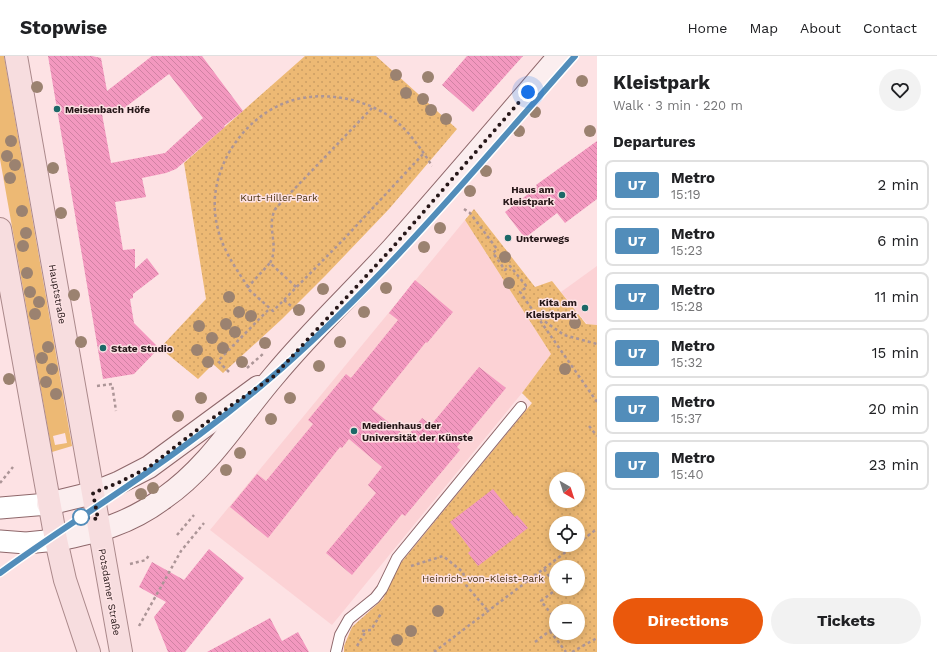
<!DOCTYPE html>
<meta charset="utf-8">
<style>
:root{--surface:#fff;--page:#f2f2f2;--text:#202124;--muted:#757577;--line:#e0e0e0;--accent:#ea580c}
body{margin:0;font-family:"Work Sans",sans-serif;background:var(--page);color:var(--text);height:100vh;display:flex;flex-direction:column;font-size:15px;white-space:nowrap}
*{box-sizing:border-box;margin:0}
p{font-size:13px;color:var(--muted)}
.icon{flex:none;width:22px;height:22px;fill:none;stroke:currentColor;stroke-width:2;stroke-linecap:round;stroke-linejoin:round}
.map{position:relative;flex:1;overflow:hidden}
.side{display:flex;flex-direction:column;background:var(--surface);width:340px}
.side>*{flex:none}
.badge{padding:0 8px;border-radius:3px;font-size:14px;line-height:26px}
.needle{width:26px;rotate:141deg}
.controls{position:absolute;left:549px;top:416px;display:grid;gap:8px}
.controls a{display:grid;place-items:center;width:36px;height:36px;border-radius:50%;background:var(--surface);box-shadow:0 2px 10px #0003;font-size:20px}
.you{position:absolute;width:20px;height:20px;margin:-10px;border:3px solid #fff;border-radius:50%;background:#1a73e8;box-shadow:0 0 0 6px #1a73e833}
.map>.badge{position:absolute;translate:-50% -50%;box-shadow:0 0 0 2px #fff}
h2{padding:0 16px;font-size:15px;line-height:36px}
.round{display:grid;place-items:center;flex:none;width:42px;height:42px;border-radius:21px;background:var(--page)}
.summary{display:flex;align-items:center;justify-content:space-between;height:68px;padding:0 16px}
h1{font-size:19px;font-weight:700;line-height:30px}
.cta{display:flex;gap:8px;margin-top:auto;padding:8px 16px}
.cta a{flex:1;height:46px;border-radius:24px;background:var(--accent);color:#fff;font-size:16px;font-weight:700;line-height:46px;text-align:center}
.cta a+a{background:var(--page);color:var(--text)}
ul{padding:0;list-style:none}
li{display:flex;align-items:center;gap:12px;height:50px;margin:0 8px 6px;padding:0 8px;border:2px solid var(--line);border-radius:8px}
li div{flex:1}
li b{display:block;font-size:15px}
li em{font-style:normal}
li .badge{min-width:44px;font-weight:700;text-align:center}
header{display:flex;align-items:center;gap:24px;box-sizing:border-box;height:56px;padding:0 20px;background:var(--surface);border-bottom:1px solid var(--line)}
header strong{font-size:19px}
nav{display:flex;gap:22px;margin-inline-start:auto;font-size:14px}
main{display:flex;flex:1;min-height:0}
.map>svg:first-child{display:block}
.built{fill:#fcd2d5}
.green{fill:#edb974;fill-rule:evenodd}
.park{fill:url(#park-dots);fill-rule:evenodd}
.building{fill:url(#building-back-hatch);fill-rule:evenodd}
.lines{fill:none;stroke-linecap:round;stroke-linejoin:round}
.service-casing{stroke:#8e676a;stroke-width:12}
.minor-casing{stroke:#8e676a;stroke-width:23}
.secondary-casing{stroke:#8e676a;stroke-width:24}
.primary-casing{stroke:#ab898b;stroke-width:24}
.path{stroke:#ac9597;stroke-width:2.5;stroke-dasharray:3 3;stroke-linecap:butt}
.service{stroke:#fff;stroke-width:10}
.minor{stroke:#fff;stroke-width:21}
.secondary{stroke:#fbeeef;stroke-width:22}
.primary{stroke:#f7dddf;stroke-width:22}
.tree{fill:#9b8270}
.line-casing{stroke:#fff;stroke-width:9}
.line{stroke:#528dba;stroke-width:6}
.walk{stroke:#261718;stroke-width:4;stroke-dasharray:0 7.2}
.poi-dot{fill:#1c6968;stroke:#fde2e4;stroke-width:1.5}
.stop-dot{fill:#fff;stroke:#528dba;stroke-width:2}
.labels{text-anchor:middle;stroke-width:3;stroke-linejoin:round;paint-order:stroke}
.poi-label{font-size:10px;font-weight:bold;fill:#261718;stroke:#fde2e4;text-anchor:start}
.park-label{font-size:10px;fill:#4b3311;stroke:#fde2e4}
.street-label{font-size:10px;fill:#261718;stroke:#fde2e4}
</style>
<header>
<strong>Stopwise</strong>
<nav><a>Home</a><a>Map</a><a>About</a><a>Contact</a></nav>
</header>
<main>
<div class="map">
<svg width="597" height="596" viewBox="0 0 597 596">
<defs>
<pattern id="park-dots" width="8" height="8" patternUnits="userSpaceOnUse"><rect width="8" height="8" fill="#edb974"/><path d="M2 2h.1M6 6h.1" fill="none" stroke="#cb9e64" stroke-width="1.8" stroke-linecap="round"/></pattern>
<pattern id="building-back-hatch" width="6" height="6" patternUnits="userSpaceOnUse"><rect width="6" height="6" fill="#f398bf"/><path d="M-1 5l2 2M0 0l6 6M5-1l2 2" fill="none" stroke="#d082a3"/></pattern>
</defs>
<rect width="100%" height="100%" fill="#fde2e4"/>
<g class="built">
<path d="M465,164L551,298L522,337L332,569L210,474Z"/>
<path d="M597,210V269L587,268L561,236Z"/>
</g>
<path class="green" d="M0,0H4L72,390L52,396L0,103ZM65,377L67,387L55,389L53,380Z"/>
<g class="park">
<path d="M305,0H376L457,73L389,153L326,219L282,263L223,317L213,308L198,323L160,292L206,243L184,107Z"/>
<path d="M474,153L535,231L552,225L586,268L597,269V596H344V590L352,571L383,543L400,508L532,347L522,337L551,298L465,164ZM556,423H578V445H556ZM556,467H578V489H556ZM556,511H578V533H556ZM556,555H578V577H556Z"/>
</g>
<g class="building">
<path d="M48,0H92L101,2L107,35L152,0H202L243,55L224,70L225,71L176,113L166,117L142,122L146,141L115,146L123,194L135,193V213L147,202L159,218L133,238V242L130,243L134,267L159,292L134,318L103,323ZM169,18L203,62L165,97L111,107L102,58L119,56Z"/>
<path d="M467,0H523L473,56L442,29Z"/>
<path d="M597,85V143L565,167L557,157L525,182L505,156L537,131L536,129Z"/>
<path d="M415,224L453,256L427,287L426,286L372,353L407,381L422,362L431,369L479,311L506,332L457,391L460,394L405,460L402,458L352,519L326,497L376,437L368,429L382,411L349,383L342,392L340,391L268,482L230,451L257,418L266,425L313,368L308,364L346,318L351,322L398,264L389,257Z"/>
<path d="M493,433L515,461L517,459L528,472L478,510L468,497L471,494L450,466Z"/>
<path d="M209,493L244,522L185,596H168L154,561L166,546L139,531L152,506L184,524Z"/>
<path d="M270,562L282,585L298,576L309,596H207Z"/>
</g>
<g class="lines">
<g class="service-casing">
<path id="service" d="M336,596L340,579L349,563L375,542L382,533L397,502L521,351"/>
</g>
<g class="minor-casing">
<g id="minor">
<path d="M0,452L48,448"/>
<path d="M0,485L26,487L56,484"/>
</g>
</g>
<g class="secondary-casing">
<g id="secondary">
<path d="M48,448L93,437L118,427L149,411L258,331"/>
<path d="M56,484C98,476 129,468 164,442C210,410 238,362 274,320C311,275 354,235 393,192C449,129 504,64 559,0"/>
</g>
</g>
<g class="primary-casing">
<g id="primary">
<path d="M16,0L121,596"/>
<path d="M0,173L56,484L65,524L89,596"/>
</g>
</g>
<g class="path">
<path d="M464,153L470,157L497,193L493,197L505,214L510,210L527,231L520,236L597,346"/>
<path d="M270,207C280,189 265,170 276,152L372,52"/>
<path d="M248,231C235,211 222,193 217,169C205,118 241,61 290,45C325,34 368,43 396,65C411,78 422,94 432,110"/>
<path d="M296,231L270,207L247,232L273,255L344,183L424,97"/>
<path d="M284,244L297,255"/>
<path d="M540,262L564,279L597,288"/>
<path d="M247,312L264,297"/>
<path d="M229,316L218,305L270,252"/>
<path d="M97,330L112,328L116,355"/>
<path d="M589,370L597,380"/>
<path d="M0,427L13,411"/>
<path d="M177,479L194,459"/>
<path d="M578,487L597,473"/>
<path d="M130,508L146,504L149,499"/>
<path d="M411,510L443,500L463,516L466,529L488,555"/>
<path d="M544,513L556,530"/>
<path d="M556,564L541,545L557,533"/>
<path d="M139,570L181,495L204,467"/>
<path d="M362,575L371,574L382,556"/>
<path d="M550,575L566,596"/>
<path d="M535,586L556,570"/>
<path d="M357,590L366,575"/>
<path d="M434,596L575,489"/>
<path d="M572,596L597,582"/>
</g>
<use href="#service" class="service"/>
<use href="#minor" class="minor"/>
<use href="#secondary" class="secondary"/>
<use href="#primary" class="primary"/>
</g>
<g class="tree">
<circle cx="396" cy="19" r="6"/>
<circle cx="428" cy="21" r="6"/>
<circle cx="582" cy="25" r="6"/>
<circle cx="37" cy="31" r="6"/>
<circle cx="406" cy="37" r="6"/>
<circle cx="423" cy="43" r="6"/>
<circle cx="431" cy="54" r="6"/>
<circle cx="535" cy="56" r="6"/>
<circle cx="446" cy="63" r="6"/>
<circle cx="519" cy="75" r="6"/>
<circle cx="590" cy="75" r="6"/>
<circle cx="11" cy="85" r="6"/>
<circle cx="7" cy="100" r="6"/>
<circle cx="15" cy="109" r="6"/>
<circle cx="53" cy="112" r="6"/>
<circle cx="486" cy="115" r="6"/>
<circle cx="10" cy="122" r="6"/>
<circle cx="470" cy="135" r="6"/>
<circle cx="22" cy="155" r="6"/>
<circle cx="61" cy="157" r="6"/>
<circle cx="440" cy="172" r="6"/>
<circle cx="26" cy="177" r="6"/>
<circle cx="23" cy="190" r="6"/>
<circle cx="424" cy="191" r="6"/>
<circle cx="505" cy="201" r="6"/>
<circle cx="27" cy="217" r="6"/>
<circle cx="509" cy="227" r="6"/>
<circle cx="386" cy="232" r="6"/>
<circle cx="323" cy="233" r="6"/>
<circle cx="30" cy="236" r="6"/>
<circle cx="74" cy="239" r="6"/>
<circle cx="229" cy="241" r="6"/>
<circle cx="39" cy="246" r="6"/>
<circle cx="299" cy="254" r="6"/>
<circle cx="239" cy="256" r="6"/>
<circle cx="364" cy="256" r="6"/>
<circle cx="35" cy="258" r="6"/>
<circle cx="251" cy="260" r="6"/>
<circle cx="575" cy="267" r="6"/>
<circle cx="226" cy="268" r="6"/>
<circle cx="199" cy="270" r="6"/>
<circle cx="235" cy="276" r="6"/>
<circle cx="212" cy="282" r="6"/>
<circle cx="81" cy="286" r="6"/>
<circle cx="340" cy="286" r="6"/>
<circle cx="265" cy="287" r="6"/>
<circle cx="48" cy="291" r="6"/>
<circle cx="223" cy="292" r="6"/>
<circle cx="197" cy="294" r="6"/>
<circle cx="42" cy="302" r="6"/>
<circle cx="208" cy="306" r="6"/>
<circle cx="242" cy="306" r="6"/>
<circle cx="319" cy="310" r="6"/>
<circle cx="52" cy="313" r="6"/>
<circle cx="565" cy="313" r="6"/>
<circle cx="9" cy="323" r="6"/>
<circle cx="46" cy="326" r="6"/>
<circle cx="56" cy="338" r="6"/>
<circle cx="201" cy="342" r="6"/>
<circle cx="290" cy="342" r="6"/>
<circle cx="178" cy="360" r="6"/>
<circle cx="271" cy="363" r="6"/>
<circle cx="240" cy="397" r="6"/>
<circle cx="226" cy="414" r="6"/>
<circle cx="153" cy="432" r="6"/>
<circle cx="141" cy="438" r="6"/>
<circle cx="438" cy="555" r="6"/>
<circle cx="411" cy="575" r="6"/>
<circle cx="397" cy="584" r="6"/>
</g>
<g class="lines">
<g class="line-casing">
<path id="line" d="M0,517C46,483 95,453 142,420C190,387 237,351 281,313C389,218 480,107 575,0"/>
</g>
<use href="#line" class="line"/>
<path class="walk" d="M81,461L98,463L93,437L118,427L149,411L210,364L274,320L393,191L528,36"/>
</g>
<g class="poi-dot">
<circle cx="57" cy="53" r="4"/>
<circle cx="562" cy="139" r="4"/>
<circle cx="508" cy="182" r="4"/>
<circle cx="585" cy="252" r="4"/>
<circle cx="103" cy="292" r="4"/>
<circle cx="354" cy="375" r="4"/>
</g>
<circle class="stop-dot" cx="81" cy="461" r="8"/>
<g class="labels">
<g class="poi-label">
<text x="65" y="57">Meisenbach Höfe</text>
<text x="554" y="137" text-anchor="end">Haus am<tspan x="554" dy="12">Kleistpark</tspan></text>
<text x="516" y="186">Unterwegs</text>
<text x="577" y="250" text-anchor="end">Kita am<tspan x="577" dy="12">Kleistpark</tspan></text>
<text x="111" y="296">State Studio</text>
<text x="362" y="373">Medienhaus der<tspan x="362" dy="12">Universität der Künste</tspan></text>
</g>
<g class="park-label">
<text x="279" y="145">Kurt-Hiller-Park</text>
<text x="483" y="526">Heinrich-von-Kleist-Park</text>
</g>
<g class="street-label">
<text transform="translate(58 238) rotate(80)" y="4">Hauptstraße</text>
<text transform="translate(110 536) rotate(80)" y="4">Potsdamer Straße</text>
</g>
</g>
</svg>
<div class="controls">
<a><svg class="needle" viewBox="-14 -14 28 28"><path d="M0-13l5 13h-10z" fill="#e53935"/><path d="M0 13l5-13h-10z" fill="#757577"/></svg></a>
<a><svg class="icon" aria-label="locate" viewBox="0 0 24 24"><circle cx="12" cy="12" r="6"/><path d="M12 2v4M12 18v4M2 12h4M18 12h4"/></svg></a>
<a>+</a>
<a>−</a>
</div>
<div class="you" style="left:528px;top:36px"></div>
</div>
<section class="side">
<div class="summary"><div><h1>Kleistpark</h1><p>Walk · 3 min · 220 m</p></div><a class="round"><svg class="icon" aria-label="heart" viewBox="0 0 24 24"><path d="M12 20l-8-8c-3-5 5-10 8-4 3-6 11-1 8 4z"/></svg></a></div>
<h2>Departures</h2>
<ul>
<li><span class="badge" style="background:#528dba;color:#fff">U7</span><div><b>Metro</b><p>15:19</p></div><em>2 min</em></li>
<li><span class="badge" style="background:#528dba;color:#fff">U7</span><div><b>Metro</b><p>15:23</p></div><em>6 min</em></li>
<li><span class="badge" style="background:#528dba;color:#fff">U7</span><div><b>Metro</b><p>15:28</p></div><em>11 min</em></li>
<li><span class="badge" style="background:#528dba;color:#fff">U7</span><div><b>Metro</b><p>15:32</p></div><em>15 min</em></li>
<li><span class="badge" style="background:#528dba;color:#fff">U7</span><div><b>Metro</b><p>15:37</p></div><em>20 min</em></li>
<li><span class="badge" style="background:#528dba;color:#fff">U7</span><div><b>Metro</b><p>15:40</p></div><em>23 min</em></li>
</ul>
<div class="cta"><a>Directions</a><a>Tickets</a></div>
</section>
</main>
